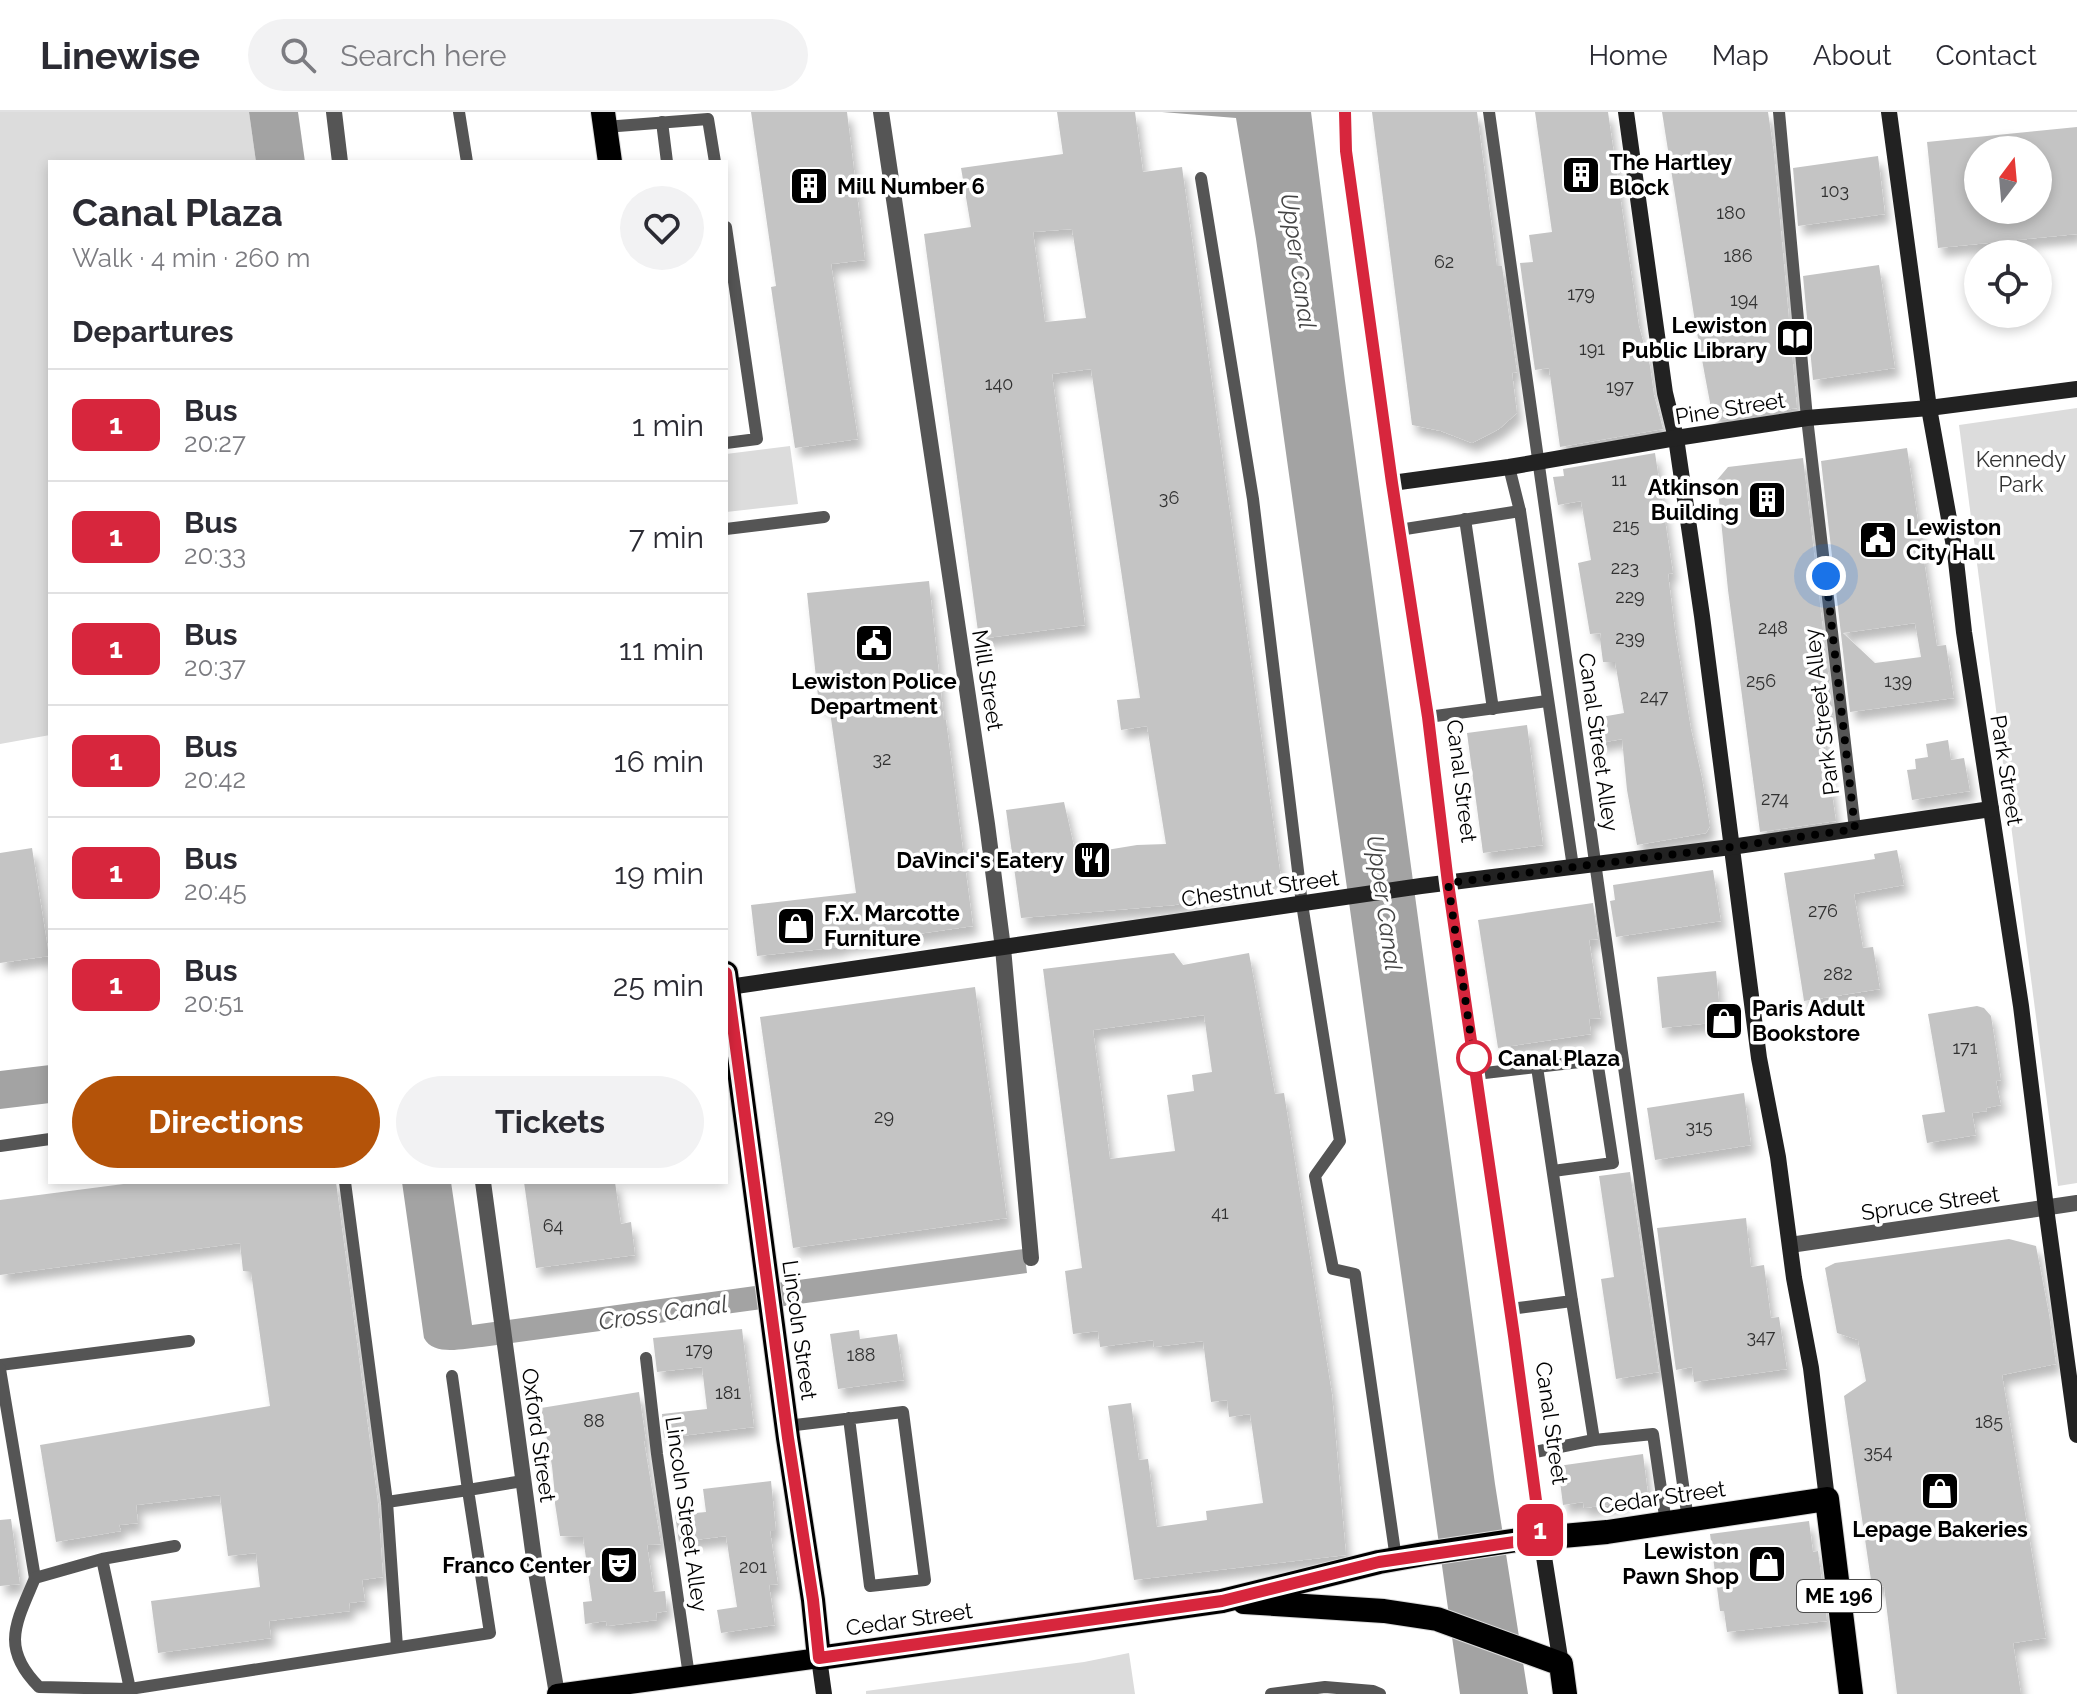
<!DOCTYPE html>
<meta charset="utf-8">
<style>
:root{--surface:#fff;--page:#f2f2f3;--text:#2b2b33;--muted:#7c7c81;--line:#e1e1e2;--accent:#b45309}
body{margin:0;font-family:Raleway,sans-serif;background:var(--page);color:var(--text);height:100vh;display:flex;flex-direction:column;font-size:30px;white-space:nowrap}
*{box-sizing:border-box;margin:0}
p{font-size:26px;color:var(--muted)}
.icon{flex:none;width:44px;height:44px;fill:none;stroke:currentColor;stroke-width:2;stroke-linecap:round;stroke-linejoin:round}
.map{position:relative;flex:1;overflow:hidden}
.drawer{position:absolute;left:48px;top:48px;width:680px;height:1024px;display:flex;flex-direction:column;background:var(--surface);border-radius:0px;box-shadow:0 4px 12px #0003}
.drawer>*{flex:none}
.badge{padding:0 16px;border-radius:12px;font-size:28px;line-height:52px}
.needle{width:52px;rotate:16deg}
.buttons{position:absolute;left:1964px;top:24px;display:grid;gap:16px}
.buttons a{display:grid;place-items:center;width:88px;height:88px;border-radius:50%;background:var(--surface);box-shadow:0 4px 12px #0003;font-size:40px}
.you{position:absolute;width:40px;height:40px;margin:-20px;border:6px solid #fff;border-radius:50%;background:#1a73e8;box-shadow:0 0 0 12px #1a73e833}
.map>.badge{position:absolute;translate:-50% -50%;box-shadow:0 0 0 4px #fff}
h2{padding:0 24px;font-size:30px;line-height:72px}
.round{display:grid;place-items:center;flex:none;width:84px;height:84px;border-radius:42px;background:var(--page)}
.head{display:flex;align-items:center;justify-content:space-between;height:136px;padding:0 24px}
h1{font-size:38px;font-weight:700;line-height:60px}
.action{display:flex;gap:16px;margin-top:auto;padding:16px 24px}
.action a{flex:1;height:92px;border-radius:48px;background:var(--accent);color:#fff;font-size:32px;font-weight:700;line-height:92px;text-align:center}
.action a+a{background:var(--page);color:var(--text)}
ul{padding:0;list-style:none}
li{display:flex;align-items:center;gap:24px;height:112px;padding:0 24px;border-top:2px solid var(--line)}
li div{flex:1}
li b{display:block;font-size:30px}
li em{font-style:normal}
li .badge{min-width:88px;font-weight:700;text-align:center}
header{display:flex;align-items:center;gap:48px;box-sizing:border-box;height:112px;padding:0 40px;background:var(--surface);border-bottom:2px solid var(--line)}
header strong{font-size:38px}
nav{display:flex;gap:44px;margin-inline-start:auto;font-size:28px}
.search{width:560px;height:72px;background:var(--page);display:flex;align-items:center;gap:20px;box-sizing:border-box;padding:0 28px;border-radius:44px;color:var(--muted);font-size:30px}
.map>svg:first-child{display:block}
.green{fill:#dcdcdc}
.water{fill:#a3a3a3}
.building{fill:#c4c4c4;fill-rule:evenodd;filter:url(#shadow)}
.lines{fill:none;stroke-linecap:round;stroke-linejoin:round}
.primary-casing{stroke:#dbdbdb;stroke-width:22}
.highway-casing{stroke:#dbdbdb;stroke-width:26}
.lane{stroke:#555;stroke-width:12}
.street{stroke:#555;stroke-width:16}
.secondary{stroke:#222;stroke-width:16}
.primary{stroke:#000;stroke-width:20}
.highway{stroke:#000;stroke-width:24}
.line-casing{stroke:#fff;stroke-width:18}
.line{stroke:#d7263d;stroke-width:12}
.walk{stroke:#000;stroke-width:8;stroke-dasharray:0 14.4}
.stop-dot{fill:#fff;stroke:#d7263d;stroke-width:4}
.labels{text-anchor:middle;stroke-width:7;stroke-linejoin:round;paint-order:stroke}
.number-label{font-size:18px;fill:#313131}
.shield{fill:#fff;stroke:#4c4c4c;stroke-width:2}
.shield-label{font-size:20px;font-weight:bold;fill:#000}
.poi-label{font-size:22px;font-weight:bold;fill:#000;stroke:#fff;text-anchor:start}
.street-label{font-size:22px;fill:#000;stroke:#fff}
.park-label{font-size:22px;fill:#333;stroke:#fff}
.stop-label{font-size:22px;font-weight:bold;fill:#000;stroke:#fff;text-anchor:start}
.water-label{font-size:24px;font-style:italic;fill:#444;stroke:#fff}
</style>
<header>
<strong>Linewise</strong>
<div class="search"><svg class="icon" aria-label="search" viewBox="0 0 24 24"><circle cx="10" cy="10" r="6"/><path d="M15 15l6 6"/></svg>Search here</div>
<nav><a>Home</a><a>Map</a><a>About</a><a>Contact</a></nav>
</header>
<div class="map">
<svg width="2077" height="1582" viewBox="0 0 2077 1582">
<defs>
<filter id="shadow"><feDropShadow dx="5" dy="9" stdDeviation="4" flood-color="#0004"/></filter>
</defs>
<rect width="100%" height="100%" fill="#fff"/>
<g class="green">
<path d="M0,0H249L256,50H50V623L0,632Z"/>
<path d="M2077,296V1071L2058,1074L1959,313Z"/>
<path d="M790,334L798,392L726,400V342Z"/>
<path d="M1129,1541L1135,1582H866V1579L1084,1550Z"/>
</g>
<g class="water">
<path d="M249,0H298L305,50H256Z"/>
<path d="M1162,0H1311L1345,269L1495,1372L1528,1582H1460L1256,127L1236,6Z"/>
<path d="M50,953V991L0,997V959Z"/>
<path d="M402,1070H451L472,1213L1024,1137L1027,1161L482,1235C464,1236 434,1245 424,1226Z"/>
</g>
<g class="building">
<path d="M751,0H847L865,148L831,152L858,327L795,336L771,175L776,174Z"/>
<path d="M1057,0H1135L1143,60L1182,55L1281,766L1175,793L1021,806L1006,698L1064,690L1076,743L1137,733L1166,732L1147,614L1121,618L1117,588L1140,586L1091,257L1052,262L1085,513L979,527L924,122L971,115L961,56L1063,42ZM1072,117L1086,206L1045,210L1033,120Z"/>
<path d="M1372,0H1477L1497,154H1502L1517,260L1512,261L1517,301L1499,317L1472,331L1441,319L1412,313Z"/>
<path d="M1535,0H1608L1639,214L1650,254L1654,283L1663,317L1560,335L1549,256L1535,258L1520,151L1533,150L1529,123L1552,120Z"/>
<path d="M1662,0H1768L1774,41L1797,296L1720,308L1713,307L1695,210Z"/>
<path d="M2077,15V122L1938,136L1927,30ZM1978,38H2038V98H1978Z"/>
<path d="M1878,44L1885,102L1798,114L1793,56Z"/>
<path d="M1879,153L1895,256L1813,268L1803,164Z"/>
<path d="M1907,336L1937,534L1946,533L1954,586L1850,600L1821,349ZM1915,511L1921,545L1875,551L1843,521Z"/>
<path d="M1655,341L1673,461L1668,462L1675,518L1691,617L1702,666L1710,714L1706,721L1637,733L1627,678L1622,627L1594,632L1590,607L1624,601L1615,550H1603L1600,527L1601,521L1590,522L1578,451L1591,448L1581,389L1558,393L1553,365L1564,364L1563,357Z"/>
<path d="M1803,346L1833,603L1821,605L1836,709L1760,720L1728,478L1717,368L1728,355Z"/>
<path d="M929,469L944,608H946L973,814L841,833V835L757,844L751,793L856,781L829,593L819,594L807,481Z"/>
<path d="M1527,613L1543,733L1483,741L1467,621Z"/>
<path d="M1948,628L1951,648L1964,646L1970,679L1912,688L1907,658L1916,657L1915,647L1928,645L1926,632Z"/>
<path d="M32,736L49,844L0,851V741Z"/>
<path d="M1897,738L1904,773L1854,782L1863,836L1873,835L1880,877L1804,889L1784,761L1875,747L1874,742Z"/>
<path d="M1713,758L1721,809L1616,825L1610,789L1615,788L1613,773Z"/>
<path d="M1593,791L1598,827L1589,828L1601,906L1589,907L1591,922L1498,936L1478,808Z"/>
<path d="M1174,841L1183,853L1249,841L1275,982L1284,981L1332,1282L1346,1443L1134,1468L1108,1294L1131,1291L1139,1348L1148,1347L1157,1415L1207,1408L1206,1399L1263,1391L1250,1302L1229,1305L1227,1288L1211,1290L1203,1229L1154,1235L1153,1228L1100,1235L1098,1219L1073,1222L1065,1159L1082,1156L1043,857ZM1204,903L1212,960L1192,963L1194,979L1167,983L1175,1039L1110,1047L1093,918Z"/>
<path d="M1716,859L1721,910L1662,916L1657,865Z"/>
<path d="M975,875L1007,1106L793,1136L760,905Z"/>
<path d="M1977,894L1984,896L1991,904L2001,968L1996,969L2001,993L1986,996L1987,999L1972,1001L1976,1023L1927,1031L1922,1003L1945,1000L1928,902Z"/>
<path d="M1744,981L1751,1033L1655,1048L1647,996Z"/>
<path d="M1630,1060L1659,1260L1616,1267L1601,1167L1614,1165L1599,1064Z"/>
<path d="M139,1070H336L378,1391L383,1465L362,1468L365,1489L349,1491L350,1499L269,1509L271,1526L158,1541L151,1489L260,1475L256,1441L228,1444L220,1383L136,1393L138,1411L119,1413L121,1419L56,1430L40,1333L270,1294L251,1160L243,1159L240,1131L0,1163V1088Z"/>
<path d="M524,1070H615L621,1112L631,1110L635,1143L536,1156Z"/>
<path d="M1746,1106L1751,1155L1764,1153L1771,1206L1779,1205L1787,1257L1694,1270L1692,1255L1676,1258L1657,1116Z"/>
<path d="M2009,1127L2036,1134L2049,1202L2056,1252L2002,1263L2046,1526L2013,1531L2021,1582H1897L1884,1474L1872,1475L1844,1284L1866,1269L1858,1228L1837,1221L1825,1156L1835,1151Z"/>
<path d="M742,1217L754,1315L664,1326L662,1302L707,1297L702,1255L657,1260L653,1226Z"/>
<path d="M859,1218L860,1227L897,1222L904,1268L838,1277L830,1222Z"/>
<path d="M639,1280L646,1329H644L661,1432L647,1433L654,1480L665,1479L667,1499L656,1501L657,1508L607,1514L606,1509L585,1512L583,1490L592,1489L583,1425L560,1424L554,1385L555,1384L552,1354L541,1296Z"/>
<path d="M1643,1342L1648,1382L1623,1385L1624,1391L1584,1396L1583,1390L1563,1393L1558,1354Z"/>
<path d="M771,1369L776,1419H770L778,1472L769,1473L775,1513L721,1521L717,1498L737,1495L726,1424L679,1430L675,1403L706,1400L703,1377Z"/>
<path d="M11,1407L20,1472L0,1474V1408Z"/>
<path d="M1809,1409L1813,1440L1818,1439L1827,1509L1727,1520L1724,1499H1720L1710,1422Z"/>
</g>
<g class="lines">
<g class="primary-casing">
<path id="primary" d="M557,1582L819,1546"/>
</g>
<g class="highway-casing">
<g id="highway">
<path d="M603,0L610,50"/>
<path d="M726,861L788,1326L813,1488L819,1546L1222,1489L1379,1450L1424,1442L1518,1428L1607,1420L1827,1387L1851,1582"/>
<path d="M1244,1490L1384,1499L1437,1507L1561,1552L1565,1582"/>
</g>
</g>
<g class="lane">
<path d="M459,0L467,50"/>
<path d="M1489,0C1555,469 1624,938 1688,1408"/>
<path d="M1779,0L1807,306L1855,717"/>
<path d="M662,10L667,50"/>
<path d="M605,15L708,7L715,50"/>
<path d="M1201,66L1253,387L1302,792L1340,1029L1315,1064L1333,1157L1355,1162L1396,1447"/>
<path d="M726,115L757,327L726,331"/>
<path d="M1509,355L1520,399L1573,755"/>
<path d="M1465,407L1493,597"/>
<path d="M726,417L824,405"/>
<path d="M1399,418L1520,399"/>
<path d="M1428,605L1547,589"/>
<path d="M1476,962L1597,948L1613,1051L1553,1059"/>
<path d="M0,1034L50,1027"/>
<path d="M345,1070L387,1390"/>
<path d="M1510,1197L1572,1189L1537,955"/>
<path d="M646,1246L657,1342L689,1564"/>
<path d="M0,1253L189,1229"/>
<path d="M0,1257L35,1466"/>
<path d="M787,1314L903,1300L925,1468L870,1474L849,1306"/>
<path d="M1594,1328L1653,1322L1666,1411"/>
<path d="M1530,1341L1594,1328L1572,1189"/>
<path d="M102,1447L35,1466C16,1511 0,1536 39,1575L130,1577L102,1447L175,1434"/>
<path d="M397,1535L387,1390L468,1378L452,1264"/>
<path d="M132,1582L130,1577L490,1521L468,1378L523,1369"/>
<path d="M1271,1582L1325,1575L1373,1579L1380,1582"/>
</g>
<g class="street">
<path d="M334,0L340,50"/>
<path d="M881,0L987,712L1003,836L1031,1146"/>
<path d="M483,1070L535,1454L557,1582"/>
<path d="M1790,1133L2077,1091"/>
</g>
<g class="secondary">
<path d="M1345,0L1346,39L1392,371L1428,605L1448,771L1514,1224L1541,1426L1561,1552"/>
<path d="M1626,0L1665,281L1676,326L1702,504L1759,946L1778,1045L1794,1166L1811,1256L1827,1387"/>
<path d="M1889,0L1929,296L1955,440L1964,520L2021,894L2046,1096L2077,1323"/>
<path d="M1392,371L1509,355L1676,326L1807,306L1929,296L2077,277"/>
<path d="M729,875L1421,774L1731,735L1991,697"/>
<path d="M819,1546L824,1582"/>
</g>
<use href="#primary" class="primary"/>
<use href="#highway" class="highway"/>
</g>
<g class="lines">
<g class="line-casing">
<path id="line" d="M726,861L788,1326L813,1488L819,1546L1222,1489L1379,1450L1541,1426L1514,1224L1448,771L1428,605L1392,371L1346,39L1345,0"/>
</g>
<use href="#line" class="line"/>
<path class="walk" d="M1474,946L1448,771L1731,735L1855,717L1826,464"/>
</g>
<defs>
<g id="building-square" transform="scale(2)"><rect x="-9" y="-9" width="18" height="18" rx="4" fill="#000" stroke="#fff"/><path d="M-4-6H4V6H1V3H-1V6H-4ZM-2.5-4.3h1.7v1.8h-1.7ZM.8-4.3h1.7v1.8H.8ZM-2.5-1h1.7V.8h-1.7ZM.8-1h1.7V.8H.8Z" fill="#fff"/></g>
<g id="library-square" transform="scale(2)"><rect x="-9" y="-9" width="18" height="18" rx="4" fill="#000" stroke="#fff"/><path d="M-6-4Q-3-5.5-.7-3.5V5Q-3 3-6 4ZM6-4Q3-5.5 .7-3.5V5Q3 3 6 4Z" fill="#fff"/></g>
<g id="civic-square" transform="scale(2)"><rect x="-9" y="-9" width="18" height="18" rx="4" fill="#000" stroke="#fff"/><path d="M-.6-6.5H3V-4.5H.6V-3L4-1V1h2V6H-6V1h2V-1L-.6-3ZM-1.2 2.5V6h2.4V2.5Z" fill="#fff"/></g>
<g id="restaurant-square" transform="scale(2)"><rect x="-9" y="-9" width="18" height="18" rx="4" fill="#000" stroke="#fff"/><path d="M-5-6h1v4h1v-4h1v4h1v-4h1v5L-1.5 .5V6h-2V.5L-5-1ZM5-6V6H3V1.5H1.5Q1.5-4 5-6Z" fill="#fff"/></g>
<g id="shop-square" transform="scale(2)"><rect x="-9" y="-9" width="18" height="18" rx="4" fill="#000" stroke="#fff"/><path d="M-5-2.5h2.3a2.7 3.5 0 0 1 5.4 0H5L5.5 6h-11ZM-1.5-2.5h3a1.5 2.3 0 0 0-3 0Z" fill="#fff"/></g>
<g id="theatre-square" transform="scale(2)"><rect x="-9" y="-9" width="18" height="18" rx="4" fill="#000" stroke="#fff"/><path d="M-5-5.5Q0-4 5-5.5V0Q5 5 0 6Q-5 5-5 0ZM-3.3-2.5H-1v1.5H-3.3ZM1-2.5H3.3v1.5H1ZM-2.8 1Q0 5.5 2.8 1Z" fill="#fff"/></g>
</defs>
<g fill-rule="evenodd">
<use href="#building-square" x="1581" y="63"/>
<use href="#building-square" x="809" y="74"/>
<use href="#library-square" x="1795" y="226"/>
<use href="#building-square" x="1767" y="388"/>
<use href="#civic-square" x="1878" y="428"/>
<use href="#civic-square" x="874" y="531"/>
<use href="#restaurant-square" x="1092" y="748"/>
<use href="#shop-square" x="796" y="814"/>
<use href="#shop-square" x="1724" y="909"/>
<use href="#shop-square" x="1940" y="1379"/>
<use href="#shop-square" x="1767" y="1452"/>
<use href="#theatre-square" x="619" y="1453"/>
</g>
<circle class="stop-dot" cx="1474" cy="946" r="16"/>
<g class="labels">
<g class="number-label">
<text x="1835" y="85">103</text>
<text x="1731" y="107">180</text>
<text x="1738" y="150">186</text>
<text x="1444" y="156">62</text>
<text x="1581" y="188">179</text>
<text x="1744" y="194">194</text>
<text x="1592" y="243">191</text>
<text x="999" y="278">140</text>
<text x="1620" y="281">197</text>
<text x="1619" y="374">11</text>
<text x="1169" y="392">36</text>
<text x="1626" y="420">215</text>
<text x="1625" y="462">223</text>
<text x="1630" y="491">229</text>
<text x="1773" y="522">248</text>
<text x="1630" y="532">239</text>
<text x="1761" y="575">256</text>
<text x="1898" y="575">139</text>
<text x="1654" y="591">247</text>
<text x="882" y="653">32</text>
<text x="1775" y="693">274</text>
<text x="1823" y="805">276</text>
<text x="1838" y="868">282</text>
<text x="1965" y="942">171</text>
<text x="884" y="1011">29</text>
<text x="1699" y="1021">315</text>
<text x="1220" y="1107">41</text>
<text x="553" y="1120">64</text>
<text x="1761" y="1231">347</text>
<text x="699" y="1244">179</text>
<text x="861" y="1249">188</text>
<text x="728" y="1287">181</text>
<text x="594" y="1315">88</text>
<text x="1989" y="1316">185</text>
<text x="1878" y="1346">354</text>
<text x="753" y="1461">201</text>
</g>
<rect class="shield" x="1797" y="1468" width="84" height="32" rx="6"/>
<g class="shield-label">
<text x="1839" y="1491">ME 196</text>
</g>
<g class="poi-label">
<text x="1609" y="58">The Hartley<tspan x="1609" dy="25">Block</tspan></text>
<text x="837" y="82">Mill Number 6</text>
<text x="1767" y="221" text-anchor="end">Lewiston<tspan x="1767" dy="25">Public Library</tspan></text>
<text x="1739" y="383" text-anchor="end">Atkinson<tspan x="1739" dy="25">Building</tspan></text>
<text x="1906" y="423">Lewiston<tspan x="1906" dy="25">City Hall</tspan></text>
<text x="874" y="577" text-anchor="middle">Lewiston Police<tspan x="874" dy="25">Department</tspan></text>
<text x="1064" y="756" text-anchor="end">DaVinci's Eatery</text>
<text x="824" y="809">F.X. Marcotte<tspan x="824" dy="25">Furniture</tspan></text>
<text x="1752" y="904">Paris Adult<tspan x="1752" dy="25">Bookstore</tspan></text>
<text x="1940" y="1425" text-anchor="middle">Lepage Bakeries</text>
<text x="1739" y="1447" text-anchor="end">Lewiston<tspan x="1739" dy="25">Pawn Shop</tspan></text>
<text x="591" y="1461" text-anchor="end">Franco Center</text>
</g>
<g class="street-label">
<text transform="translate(1730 296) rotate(-9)" y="8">Pine Street</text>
<text transform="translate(988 568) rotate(81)" y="8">Mill Street</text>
<text transform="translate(1821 600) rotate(-97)" y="8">Park Street Alley</text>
<text transform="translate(1599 630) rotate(82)" y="8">Canal Street Alley</text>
<text transform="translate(2007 658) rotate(81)" y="8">Park Street</text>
<text transform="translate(1462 669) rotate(83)" y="8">Canal Street</text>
<text transform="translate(1260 776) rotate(-8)" y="8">Chestnut Street</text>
<text transform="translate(1930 1091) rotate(-8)" y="8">Spruce Street</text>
<text transform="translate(800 1218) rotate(82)" y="8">Lincoln Street</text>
<text transform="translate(1552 1311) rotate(82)" y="8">Canal Street</text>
<text transform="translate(539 1323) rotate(82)" y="8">Oxford Street</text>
<text transform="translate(1662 1385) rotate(-8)" y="8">Cedar Street</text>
<text transform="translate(687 1402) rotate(82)" y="8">Lincoln Street Alley</text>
<text transform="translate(909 1507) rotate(-8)" y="8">Cedar Street</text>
</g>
<g class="park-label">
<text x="2021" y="355">Kennedy<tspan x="2021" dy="25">Park</tspan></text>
</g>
<g class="stop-label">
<text x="1498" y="954">Canal Plaza</text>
</g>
<g class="water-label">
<text transform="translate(1298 149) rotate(82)" y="8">Upper Canal</text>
<text transform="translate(1384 791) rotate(82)" y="8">Upper Canal</text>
<text transform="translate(663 1201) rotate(-8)" y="8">Cross Canal</text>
</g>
</g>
</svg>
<div class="buttons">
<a><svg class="needle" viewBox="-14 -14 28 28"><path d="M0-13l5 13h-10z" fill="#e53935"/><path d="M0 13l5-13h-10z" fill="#7c7c81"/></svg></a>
<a><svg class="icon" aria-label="locate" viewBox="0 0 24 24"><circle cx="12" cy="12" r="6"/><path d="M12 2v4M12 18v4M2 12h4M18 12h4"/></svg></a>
</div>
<div class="you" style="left:1826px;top:464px"></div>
<b class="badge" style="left:1540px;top:1418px;background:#d7263d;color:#fff">1</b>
<section class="drawer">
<div class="head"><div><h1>Canal Plaza</h1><p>Walk · 4 min · 260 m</p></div><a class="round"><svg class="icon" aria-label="heart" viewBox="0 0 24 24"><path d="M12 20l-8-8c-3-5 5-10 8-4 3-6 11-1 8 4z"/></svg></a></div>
<h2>Departures</h2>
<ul>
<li><span class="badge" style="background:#d7263d;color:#fff">1</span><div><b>Bus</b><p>20:27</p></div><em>1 min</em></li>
<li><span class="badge" style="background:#d7263d;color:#fff">1</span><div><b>Bus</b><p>20:33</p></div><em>7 min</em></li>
<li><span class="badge" style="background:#d7263d;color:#fff">1</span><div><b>Bus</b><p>20:37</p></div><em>11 min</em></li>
<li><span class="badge" style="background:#d7263d;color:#fff">1</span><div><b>Bus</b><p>20:42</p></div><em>16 min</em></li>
<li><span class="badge" style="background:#d7263d;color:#fff">1</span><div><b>Bus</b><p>20:45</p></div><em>19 min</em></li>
<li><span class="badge" style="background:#d7263d;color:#fff">1</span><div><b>Bus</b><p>20:51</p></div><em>25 min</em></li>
</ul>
<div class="action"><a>Directions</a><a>Tickets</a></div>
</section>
</div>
